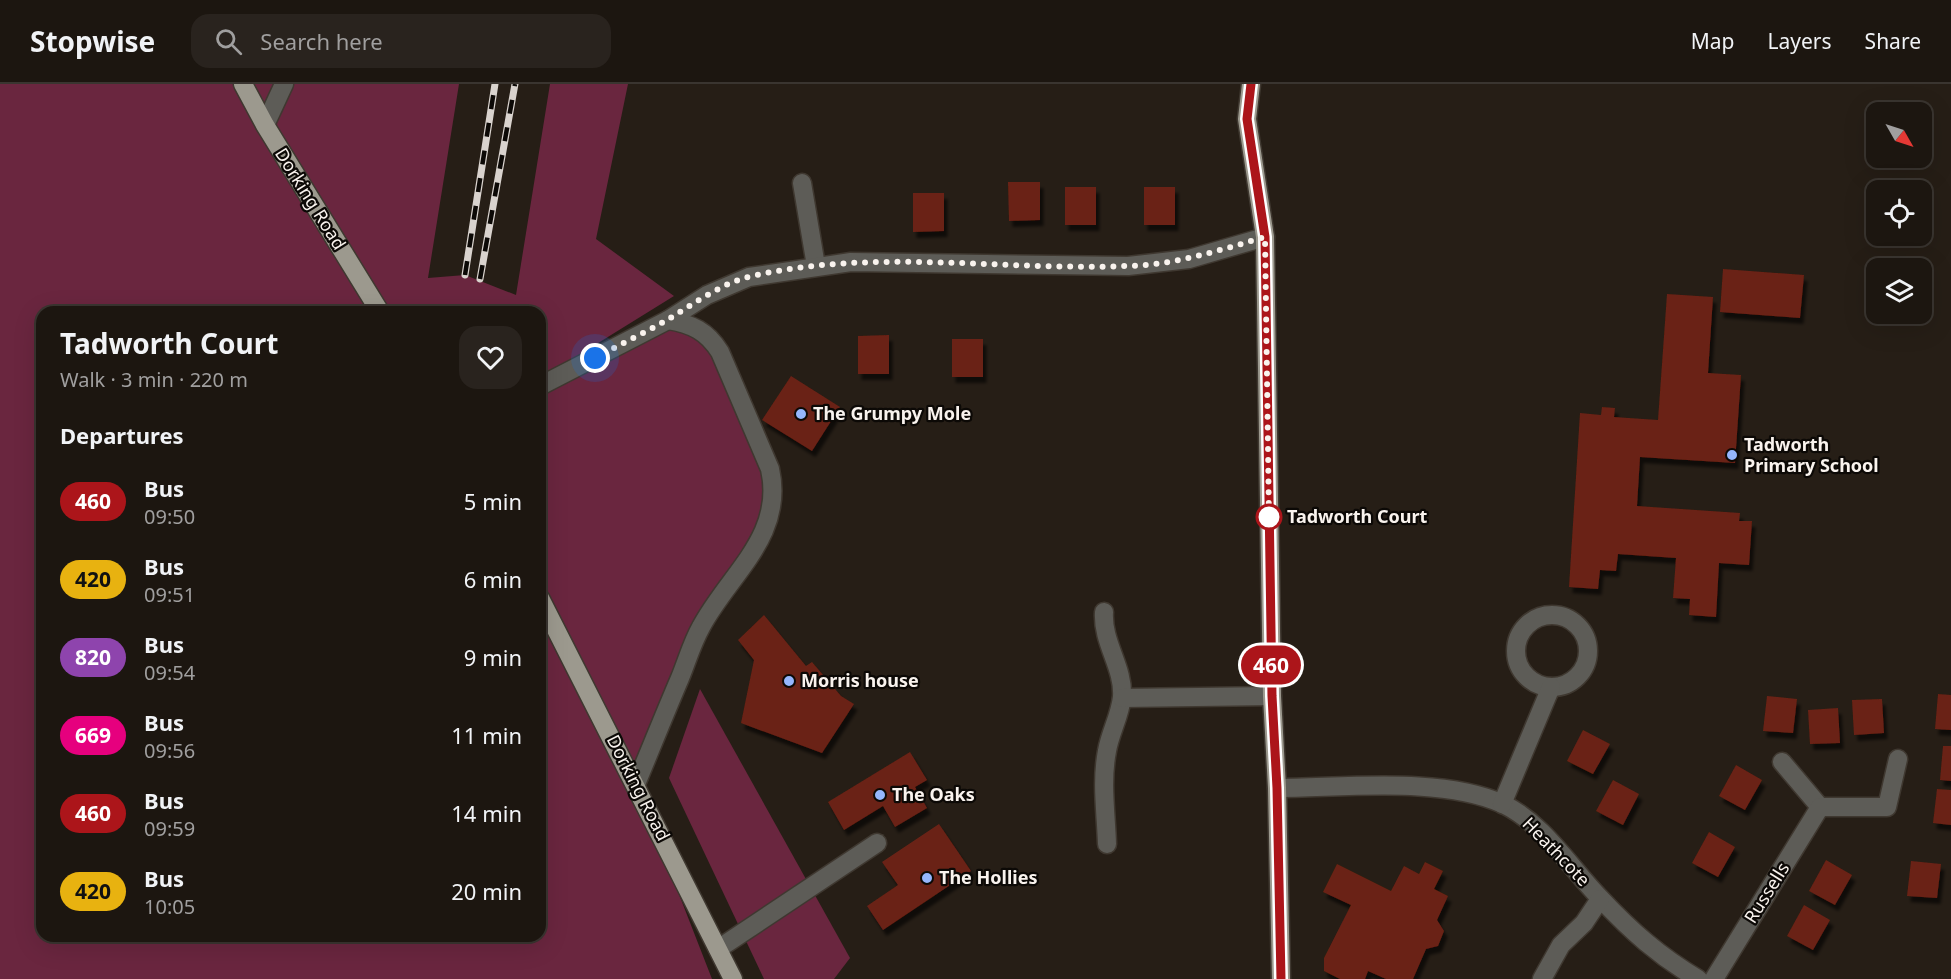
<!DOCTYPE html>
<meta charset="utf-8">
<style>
:root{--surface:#1c1610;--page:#29231e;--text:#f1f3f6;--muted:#a09f9f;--line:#3a3530}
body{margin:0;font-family:"Noto Sans",sans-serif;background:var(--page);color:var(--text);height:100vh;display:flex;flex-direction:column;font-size:22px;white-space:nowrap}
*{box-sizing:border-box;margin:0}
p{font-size:20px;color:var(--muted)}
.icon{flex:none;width:33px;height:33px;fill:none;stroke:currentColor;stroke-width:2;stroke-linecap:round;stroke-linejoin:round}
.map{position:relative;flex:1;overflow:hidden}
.sheet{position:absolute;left:36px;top:222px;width:510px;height:636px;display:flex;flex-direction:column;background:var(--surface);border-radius:18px;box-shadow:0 6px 24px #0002,0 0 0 2px var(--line)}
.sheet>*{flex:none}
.badge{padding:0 12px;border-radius:20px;font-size:21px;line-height:39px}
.needle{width:39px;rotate:129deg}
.fabs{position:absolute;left:1866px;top:18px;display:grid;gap:12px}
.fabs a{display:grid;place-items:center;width:66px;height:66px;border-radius:12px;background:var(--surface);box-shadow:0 6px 24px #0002,0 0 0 2px var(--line);font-size:30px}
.you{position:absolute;width:30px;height:30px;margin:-15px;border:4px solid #fff;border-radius:50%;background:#1a73e8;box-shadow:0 0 0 9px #1a73e833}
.map>.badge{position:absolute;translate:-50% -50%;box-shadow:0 0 0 3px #fff}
h2{padding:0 24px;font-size:22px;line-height:54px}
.round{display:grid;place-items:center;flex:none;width:63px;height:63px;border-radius:18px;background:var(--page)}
.headline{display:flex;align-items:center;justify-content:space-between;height:102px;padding:0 24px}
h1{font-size:28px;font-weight:700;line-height:45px}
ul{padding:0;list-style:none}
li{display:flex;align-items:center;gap:18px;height:78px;padding:0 24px}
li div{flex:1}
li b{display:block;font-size:22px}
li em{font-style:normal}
li .badge{min-width:66px;font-weight:700;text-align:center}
header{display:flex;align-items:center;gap:36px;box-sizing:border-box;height:84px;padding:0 30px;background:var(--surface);border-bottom:2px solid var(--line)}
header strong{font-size:28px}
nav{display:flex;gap:33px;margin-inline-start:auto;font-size:21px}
.search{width:420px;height:54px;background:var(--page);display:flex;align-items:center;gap:15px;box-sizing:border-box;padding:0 21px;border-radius:18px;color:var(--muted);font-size:22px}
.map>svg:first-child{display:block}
.green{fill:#6a263f}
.building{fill:#6a2114;filter:url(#shadow)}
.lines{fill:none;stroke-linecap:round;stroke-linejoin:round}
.minor-casing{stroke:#3f3830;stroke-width:21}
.major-casing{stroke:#3f3830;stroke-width:21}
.minor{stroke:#5d5c57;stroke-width:18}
.major{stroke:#9c998e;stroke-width:18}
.rail-casing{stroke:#d9d3ce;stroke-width:7}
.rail{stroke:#0c0906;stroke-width:4.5;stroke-dasharray:14;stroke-linecap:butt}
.line-casing{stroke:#fff;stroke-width:14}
.line{stroke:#ac151a;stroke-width:9}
.walk{stroke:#f9f3ee;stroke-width:6;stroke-dasharray:0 10.8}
.poi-dot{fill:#95b6fd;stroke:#0c0906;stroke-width:2}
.stop-dot{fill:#fff;stroke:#ac151a;stroke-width:3}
.labels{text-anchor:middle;stroke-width:4.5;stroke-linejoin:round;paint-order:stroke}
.street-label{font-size:18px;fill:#f9f3ee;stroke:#0c0906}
.poi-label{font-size:18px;font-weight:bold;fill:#f9f3ee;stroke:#0c0906;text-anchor:start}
.stop-label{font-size:18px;font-weight:bold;fill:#f9f3ee;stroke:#0c0906;text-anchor:start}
</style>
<header>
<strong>Stopwise</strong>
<div class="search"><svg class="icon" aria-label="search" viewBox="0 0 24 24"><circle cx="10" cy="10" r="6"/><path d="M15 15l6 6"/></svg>Search here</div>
<nav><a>Map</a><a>Layers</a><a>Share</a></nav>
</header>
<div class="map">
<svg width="1951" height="895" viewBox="0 0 1951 895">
<defs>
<filter id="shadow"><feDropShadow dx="3.5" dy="6" stdDeviation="1.5" flood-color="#0009"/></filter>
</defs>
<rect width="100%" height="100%" fill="#261e16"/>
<g class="green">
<path d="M0,0H459L428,194L465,191L516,211L550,0H628L596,155L674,212L540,295V228H42V852H540V302L668,236L712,254L773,413L701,542L636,700L712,895H0Z"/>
<path d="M700,605L850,874L834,895H764L669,694Z"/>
</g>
<g class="building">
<path d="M1008,98H1040V136L1009,137Z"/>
<rect x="1065" y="103" width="31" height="38"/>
<rect x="1144" y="103" width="31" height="38"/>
<path d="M913,109H944V147L913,148Z"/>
<path d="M1723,185L1804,191L1800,234L1720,228Z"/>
<path d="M1667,210L1713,213L1708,289L1741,291L1735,379L1640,373L1637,422L1740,429L1739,437H1752L1749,481L1719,479L1716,533L1689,531L1690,515L1673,514L1676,474L1618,470L1616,487L1600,486L1598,505L1569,503L1580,329L1601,331L1602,323L1615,324L1614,333L1658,336Z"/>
<path d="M889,251V290H858V252Z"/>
<rect x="952" y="255" width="31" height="38"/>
<path d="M791,292L840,323L812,367L762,336Z"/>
<path d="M764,531L806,582L812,578L841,612L854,620L822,669L741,639L754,576L738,556Z"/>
<path d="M1938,610L1951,611V646L1935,645Z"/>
<path d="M1767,612L1797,615L1793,649L1763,647Z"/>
<path d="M1882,615L1884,649L1854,651L1852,616Z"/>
<path d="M1838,624L1840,659L1810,660L1808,626Z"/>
<path d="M1583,646L1610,660L1593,690L1567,677Z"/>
<path d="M1943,662H1951V697L1940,696Z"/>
<path d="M910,668L927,696L915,703L927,724L895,743L883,722L844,746L828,718Z"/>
<path d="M1736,681L1762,696L1745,726L1719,712Z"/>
<path d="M1613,696L1639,710L1623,741L1596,727Z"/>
<path d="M1937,705L1951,706V741L1933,739Z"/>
<path d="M939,740L971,787L883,846L867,822L898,801L882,778Z"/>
<path d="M1709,748L1735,763L1718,793L1692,779Z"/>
<path d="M1826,776L1852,791L1835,821L1809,807Z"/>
<path d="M1911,777L1941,780L1937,814L1907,812Z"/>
<path d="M1425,778L1443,787L1434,805L1448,812L1437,836L1444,847L1438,862L1426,865L1413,895H1386L1368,887L1365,895H1340L1324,887V874L1351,821L1323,808L1337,780L1391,807L1404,782L1419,790Z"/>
<path d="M1804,821L1830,836L1813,866L1787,852Z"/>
</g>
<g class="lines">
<g class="minor-casing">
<g id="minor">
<path d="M265,41L284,0"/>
<path d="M802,99L816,182"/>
<path d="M540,302L668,236L707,211L749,193L851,178L1128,182L1189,175L1265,153"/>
<path d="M1104,528C1102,559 1124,583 1122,613C1120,632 1110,649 1107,667C1101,698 1106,729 1107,760"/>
<circle cx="1552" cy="567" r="36"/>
<path d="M1122,614L1272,612"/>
<path d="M1782,678L1820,723"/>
<path d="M636,700C651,664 665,629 680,594C687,577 692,559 701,543C729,490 785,452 770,385L720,268C707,247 692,240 668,236"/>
<path d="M1277,704C1343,704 1442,692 1503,720C1544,740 1569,782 1600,814C1631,847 1659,872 1698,895"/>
<path d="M1502,720L1551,603"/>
<path d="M718,865L877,759"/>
<path d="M1542,895L1561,861L1584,839L1600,815"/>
<path d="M1714,895L1820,723H1887L1898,675"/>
</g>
</g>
<g class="major-casing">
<g id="major">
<path d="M243,0L265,41L380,228"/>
<path d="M1251,0L1247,35L1265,153L1272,612L1277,704L1281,895"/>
<path d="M540,514L733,895"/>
</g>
</g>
<use href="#minor" class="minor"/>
<use href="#major" class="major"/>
<g class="rail-casing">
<g id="rail">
<path d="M465,191L495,0"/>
<path d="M480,195L515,0"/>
</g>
</g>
<use href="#rail" class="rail"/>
</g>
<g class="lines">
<g class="line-casing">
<path id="line" d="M1251,0L1247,35L1265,153L1272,612L1277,704L1281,895"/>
</g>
<use href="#line" class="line"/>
<path class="walk" d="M595,274C619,261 644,249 667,236C694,220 721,199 752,192C875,164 1002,187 1127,182C1175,181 1220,166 1265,153L1269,433"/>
</g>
<g class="poi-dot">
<circle cx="801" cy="330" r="6"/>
<circle cx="1732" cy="371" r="6"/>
<circle cx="789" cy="597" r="6"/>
<circle cx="880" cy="711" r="6"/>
<circle cx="927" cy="794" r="6"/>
</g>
<circle class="stop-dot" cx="1269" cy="433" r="12"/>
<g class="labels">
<g class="street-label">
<text transform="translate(310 115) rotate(58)" y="6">Dorking Road</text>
<text transform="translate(638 704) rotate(63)" y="6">Dorking Road</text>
<text transform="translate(1556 768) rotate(46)" y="6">Heathcote</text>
<text transform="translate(1767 809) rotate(-58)" y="6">Russells</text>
</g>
<g class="poi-label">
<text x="813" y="336">The Grumpy Mole</text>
<text x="1744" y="367">Tadworth<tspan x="1744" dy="21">Primary School</tspan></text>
<text x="801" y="603">Morris house</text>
<text x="892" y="717">The Oaks</text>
<text x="939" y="800">The Hollies</text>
</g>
<g class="stop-label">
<text x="1287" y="439">Tadworth Court</text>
</g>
</g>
</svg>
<div class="fabs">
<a><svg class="needle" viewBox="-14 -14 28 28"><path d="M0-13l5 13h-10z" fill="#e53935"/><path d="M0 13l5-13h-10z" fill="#a09f9f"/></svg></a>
<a><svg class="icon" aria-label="locate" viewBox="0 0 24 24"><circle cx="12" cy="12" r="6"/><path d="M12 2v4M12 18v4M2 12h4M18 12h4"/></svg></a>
<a><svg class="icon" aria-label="layers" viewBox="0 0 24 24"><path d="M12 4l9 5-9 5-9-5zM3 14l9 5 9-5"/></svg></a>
</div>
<div class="you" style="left:595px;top:274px"></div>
<b class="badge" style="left:1271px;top:581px;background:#ac151a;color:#fff">460</b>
<section class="sheet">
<div class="headline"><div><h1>Tadworth Court</h1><p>Walk · 3 min · 220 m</p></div><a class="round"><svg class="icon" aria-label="heart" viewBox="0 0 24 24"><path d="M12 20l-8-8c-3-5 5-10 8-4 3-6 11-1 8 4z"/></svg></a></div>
<h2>Departures</h2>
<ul>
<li><span class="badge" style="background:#ac151a;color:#fff">460</span><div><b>Bus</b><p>09:50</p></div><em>5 min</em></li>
<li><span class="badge" style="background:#e8b210;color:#111">420</span><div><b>Bus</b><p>09:51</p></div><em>6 min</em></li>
<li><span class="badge" style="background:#8e44ad;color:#fff">820</span><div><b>Bus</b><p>09:54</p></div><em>9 min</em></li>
<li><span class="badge" style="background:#e6007e;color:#fff">669</span><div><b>Bus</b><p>09:56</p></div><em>11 min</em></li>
<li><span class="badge" style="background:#ac151a;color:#fff">460</span><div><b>Bus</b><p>09:59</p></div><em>14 min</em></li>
<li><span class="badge" style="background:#e8b210;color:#111">420</span><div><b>Bus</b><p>10:05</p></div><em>20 min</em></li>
</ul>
</section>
</div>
